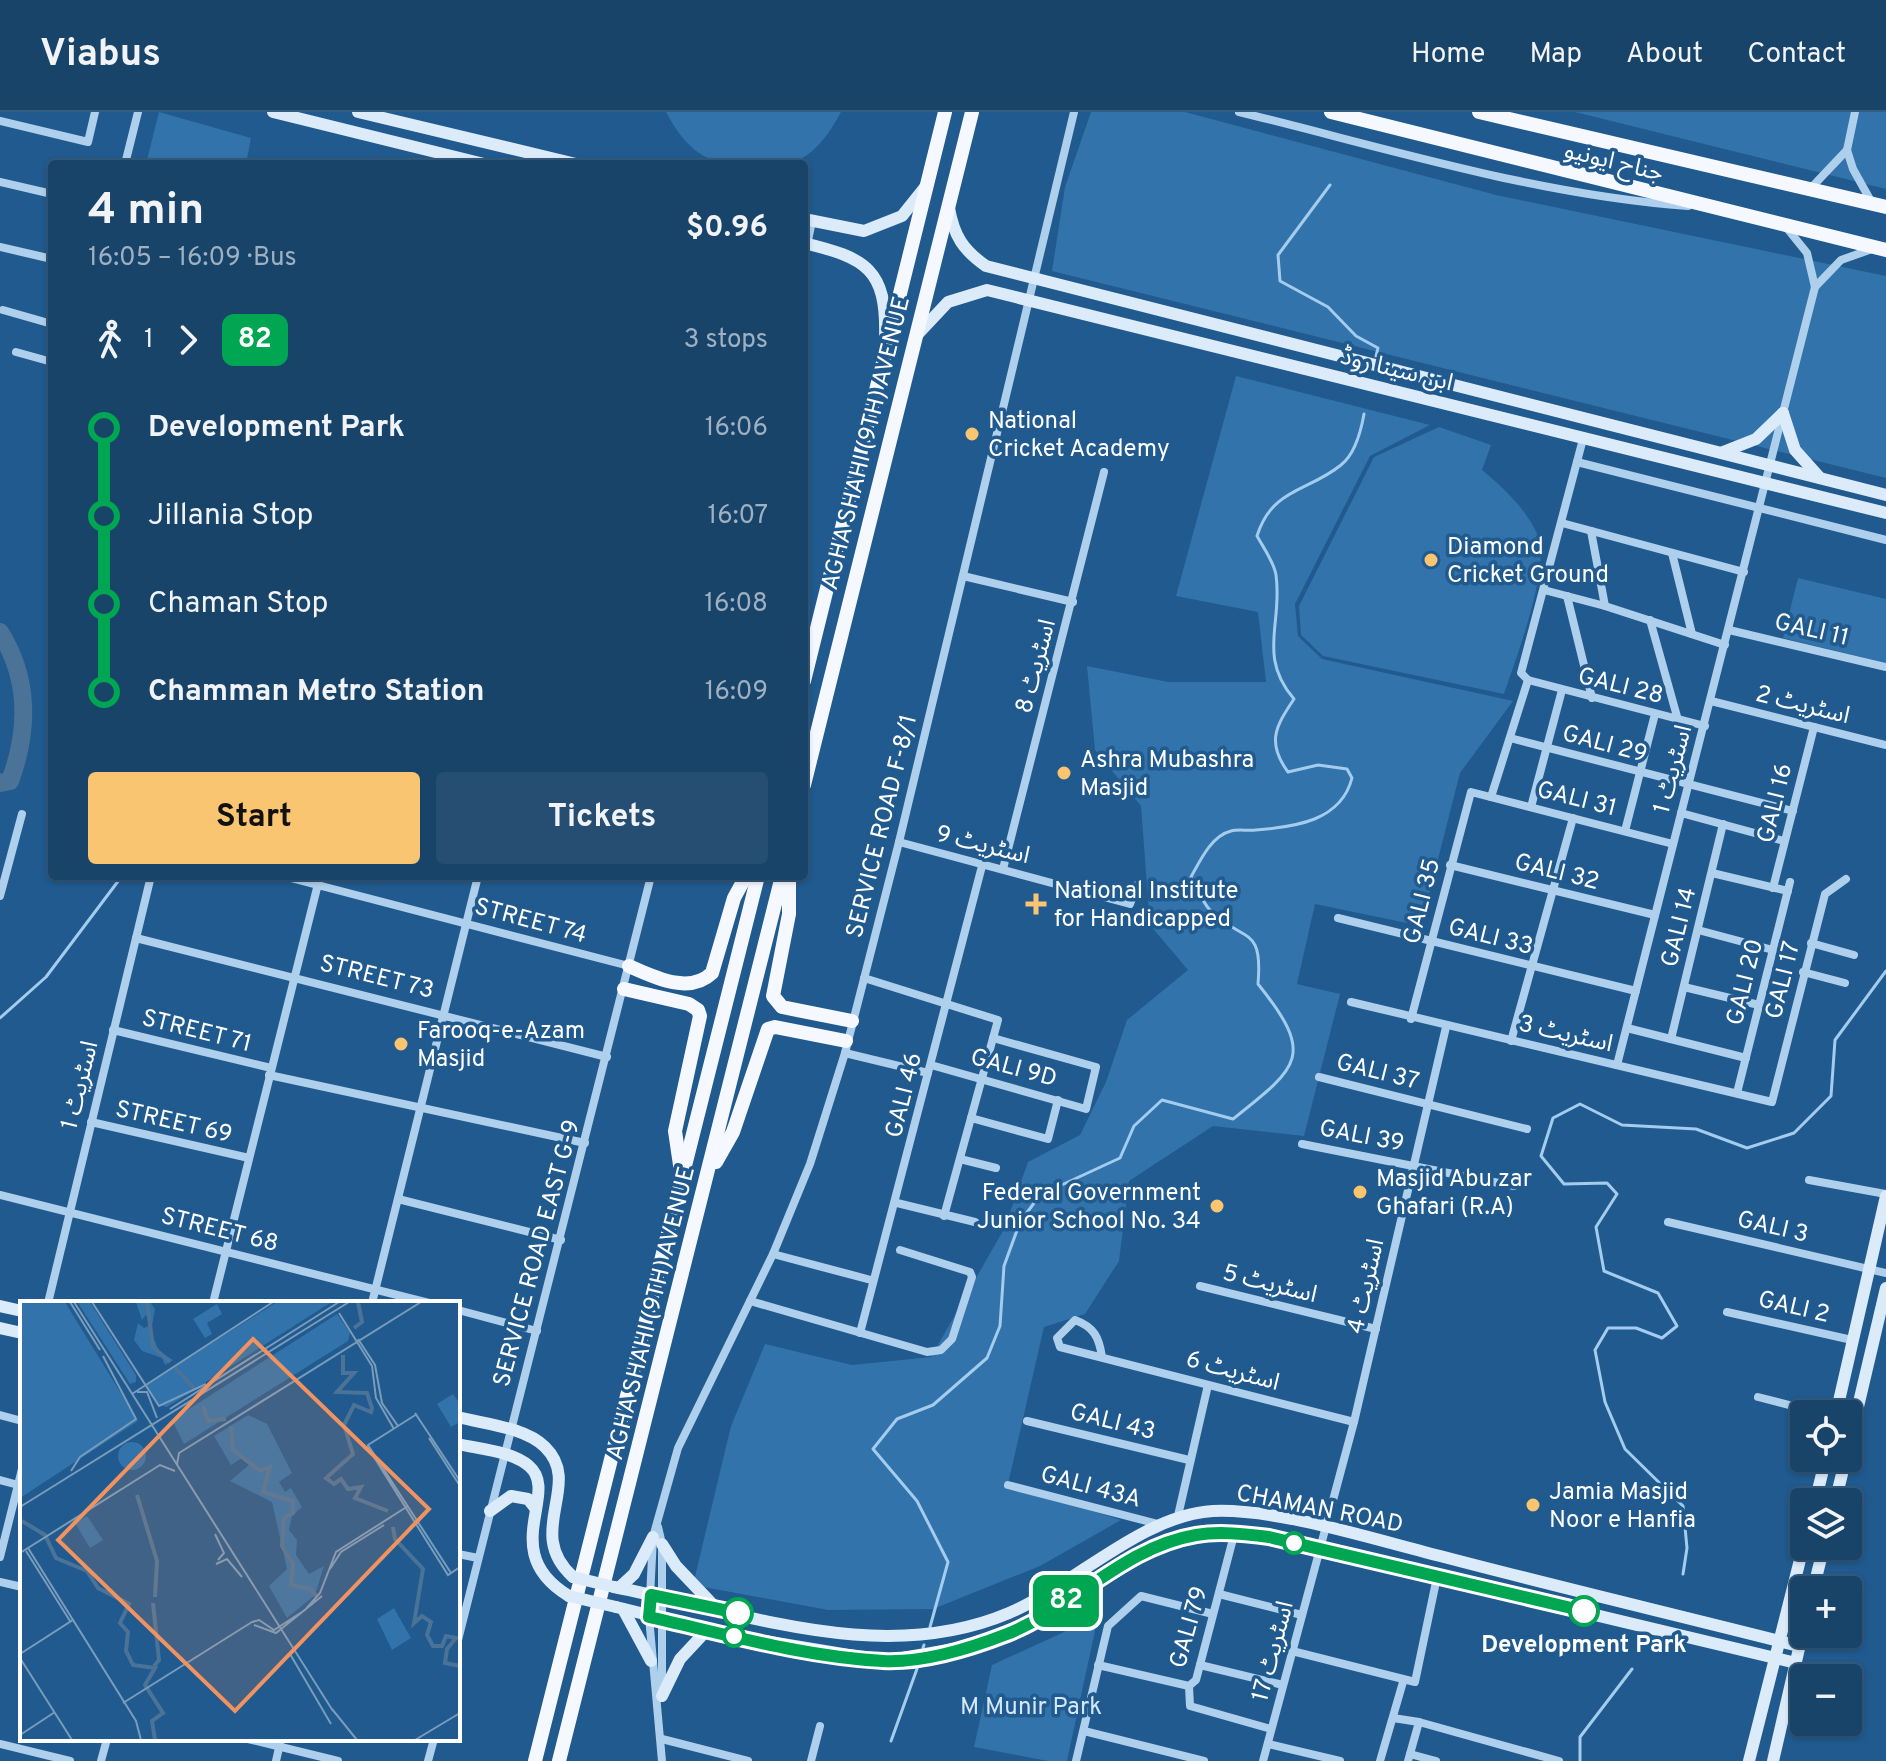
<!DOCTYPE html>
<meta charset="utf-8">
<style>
:root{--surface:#18446a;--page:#254e72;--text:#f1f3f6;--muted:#9fb0c1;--line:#365c7e;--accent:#fac570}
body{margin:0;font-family:Overpass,"Noto Sans Arabic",sans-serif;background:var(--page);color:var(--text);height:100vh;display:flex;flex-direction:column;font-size:30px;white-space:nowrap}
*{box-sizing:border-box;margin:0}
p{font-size:26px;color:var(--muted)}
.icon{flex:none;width:44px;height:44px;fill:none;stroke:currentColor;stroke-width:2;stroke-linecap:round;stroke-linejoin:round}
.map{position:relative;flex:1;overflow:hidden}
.drawer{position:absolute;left:48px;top:48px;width:760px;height:720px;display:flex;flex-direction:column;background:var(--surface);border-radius:8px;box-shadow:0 2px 6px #0004,0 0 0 2px var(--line)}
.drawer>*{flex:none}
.badge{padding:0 16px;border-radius:12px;font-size:28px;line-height:52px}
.controls{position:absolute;left:1790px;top:1288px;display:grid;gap:16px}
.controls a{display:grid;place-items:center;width:72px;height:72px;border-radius:8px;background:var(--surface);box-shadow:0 2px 6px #0004,0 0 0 2px var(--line);font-size:40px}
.map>.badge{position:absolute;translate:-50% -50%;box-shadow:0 0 0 4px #fff}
.legs{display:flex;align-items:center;gap:12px;height:88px;padding:0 40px;font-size:26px}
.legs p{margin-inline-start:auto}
.overview{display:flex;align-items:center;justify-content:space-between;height:136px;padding:0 40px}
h1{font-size:44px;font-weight:700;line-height:60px}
.primary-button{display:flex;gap:16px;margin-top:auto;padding:16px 40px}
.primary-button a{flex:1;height:92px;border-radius:8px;background:var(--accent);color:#111;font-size:32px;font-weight:700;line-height:92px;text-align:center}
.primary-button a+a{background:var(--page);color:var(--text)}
ul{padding:0 40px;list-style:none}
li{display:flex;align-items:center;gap:28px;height:88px;font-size:30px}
li i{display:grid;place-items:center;width:12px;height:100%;margin:0 10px;background:currentColor}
li i::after{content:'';width:20px;height:20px;margin:-10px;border:6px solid;border-radius:50%;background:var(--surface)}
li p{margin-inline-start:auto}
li:first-child i{background:linear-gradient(#0000 50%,currentColor 0)}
li:last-child i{background:linear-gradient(currentColor 50%,#0000 0)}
header{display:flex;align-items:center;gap:48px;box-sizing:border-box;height:112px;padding:0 40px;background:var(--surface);border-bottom:2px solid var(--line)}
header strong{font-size:38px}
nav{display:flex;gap:44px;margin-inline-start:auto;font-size:28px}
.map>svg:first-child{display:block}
.green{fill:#3173aa}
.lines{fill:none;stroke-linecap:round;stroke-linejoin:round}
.stream{stroke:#a3ccee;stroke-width:3}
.river{stroke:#4b7398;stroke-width:18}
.street{stroke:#afd0ec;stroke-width:8}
.secondary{stroke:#dbebf9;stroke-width:12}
.primary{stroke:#f5f9ff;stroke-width:14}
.secondary-bridge{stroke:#dbebf9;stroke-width:12}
.line-1-casing{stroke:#fff;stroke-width:18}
.line-1{stroke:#00a651;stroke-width:12}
.poi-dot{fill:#fac570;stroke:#205a8e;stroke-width:3}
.stop-1-dot{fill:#fff;stroke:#00a651;stroke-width:4}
.labels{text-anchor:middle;stroke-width:7;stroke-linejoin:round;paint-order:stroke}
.street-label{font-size:24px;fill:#fff;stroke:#205a8e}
.poi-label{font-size:24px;fill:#fff;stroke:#205a8e;text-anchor:start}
.stop-label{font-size:24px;font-weight:bold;fill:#fff;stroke:#205a8e}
.park-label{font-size:24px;fill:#d4e8f9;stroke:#205a8e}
.inset-river{fill:none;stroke:#4b7398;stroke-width:4}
.inset-road{fill:none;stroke:#799cbb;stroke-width:2}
.view{fill:#f09361;fill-opacity:0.15;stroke:#f09361;stroke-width:4}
.inset-edge{fill:none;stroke:#fff;stroke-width:4}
</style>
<header>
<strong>Viabus</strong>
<nav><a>Home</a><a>Map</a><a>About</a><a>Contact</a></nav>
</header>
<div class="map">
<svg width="1886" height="1649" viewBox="0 0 1886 1649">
<rect width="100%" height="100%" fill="#205a8e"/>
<g class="green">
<path d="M159,0L251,26L246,52H146Z"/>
<path d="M666,0H841C829,22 815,43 790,52C728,52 699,62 666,0Z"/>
<path d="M1091,0H1185L1496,83L1886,164V366L1052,159L1065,75Z"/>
<path d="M1575,0H1886V77Z"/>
<path d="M1236,264L1430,313L1370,344L1295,492L1298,524L1322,547L1513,589L1460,661L1421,814L1315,792L1297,872L1340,882L1304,1024L1213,1014L1129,1069L1119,1149L1085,1202L1044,1215L1008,1372L1121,1408L1040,1454L933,1497L828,1498L693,1473L731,1314L765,1232L852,1253L931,1245L1004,1117L1028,1050L1080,1023L1106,970L1127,908L1188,858L1150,813L1141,694L1095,638L1087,554L1168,570H1266L1258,500L1176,484Z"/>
<path d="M1439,315L1491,333L1482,358C1503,375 1528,399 1538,424C1551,455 1515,549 1504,582L1323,544L1301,523L1299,494L1374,345Z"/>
<path d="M1798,466L1886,487V551L1783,526Z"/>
<path d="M1099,1500L1067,1649H1048L974,1635L992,1553L1062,1521Z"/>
</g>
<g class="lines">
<g class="stream">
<path d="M1330,73L1278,143L1280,169L1328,195L1356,224L1378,236L1376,244"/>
<path d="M0,906L46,865L122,764"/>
<path d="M1683,1462L1687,1436L1683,1394L1625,1337L1605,1290L1595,1238L1608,1216H1636L1662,1226L1677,1214L1658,1181L1604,1159L1596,1115L1617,1082L1607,1071L1564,1072L1541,1044L1553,1006L1580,992L1622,1013L1696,1017L1747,1036L1794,1021L1831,984L1835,928L1886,859"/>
<path d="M930,1515L948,1450L917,1389L873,1337L897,1307L933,1293L987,1246L1000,1214L1004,1154L1020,1110L1040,1083L1120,1046L1134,1014L1162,988L1233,1007C1300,954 1315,943 1258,872C1263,812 1244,832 1210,798C1202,790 1197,775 1191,765C1200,749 1211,724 1231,719C1238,717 1248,719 1256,718C1295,715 1341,709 1352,666L1347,657L1318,653L1288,660C1266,630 1276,614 1294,587C1257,544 1283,511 1276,463C1274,450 1263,435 1257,424C1272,376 1308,380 1341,353C1355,342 1361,319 1364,302"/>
<path d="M923,1536L924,1533"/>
<path d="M891,1629L918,1554"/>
<path d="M1580,1649V1625L1632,1557"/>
</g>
<path class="river" d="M0,520C29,566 29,618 10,669L0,671"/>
<g class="street">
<path d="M1239,0C1387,36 1536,83 1688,94"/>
<path d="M0,9L88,30L95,0"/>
<path d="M1847,38L1853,57L1872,91"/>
<path d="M125,52L138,0"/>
<path d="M0,70L52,82"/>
<path d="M1810,77L1847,38L1855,0"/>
<path d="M0,135L52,147"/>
<path d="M804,148L812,109"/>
<path d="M1815,175L1841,148L1872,137"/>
<path d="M3,198L52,212"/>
<path d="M16,240L52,250"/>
<path d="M1577,350L1886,428"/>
<path d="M1562,411L1744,460"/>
<path d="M1591,419L1605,494L1725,533"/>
<path d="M1672,441L1692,522"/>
<path d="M963,464L1073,490"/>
<path d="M1544,478L1605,494"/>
<path d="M1567,484L1592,586"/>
<path d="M1650,508L1678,608"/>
<path d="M1729,518L1886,555"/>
<path d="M1528,568L1521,561L1583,327"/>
<path d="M1528,568L1705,614"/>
<path d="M1711,589L1886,633"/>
<path d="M1510,626L1793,699"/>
<path d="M1491,685L1528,568"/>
<path d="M1531,695L1562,578"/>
<path d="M1681,701L1784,729"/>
<path d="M1625,719L1655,602"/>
<path d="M899,730L1130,792L1137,773"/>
<path d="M1450,753L1655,803"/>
<path d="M1003,757L1104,360"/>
<path d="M1712,761L1788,779"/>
<path d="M283,764L629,854"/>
<path d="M1773,776L1814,615"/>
<path d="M0,784L22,702"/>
<path d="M1338,806L1636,879"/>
<path d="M1698,818L1773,838"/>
<path d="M136,826L607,945"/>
<path d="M1811,831L1854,843"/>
<path d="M1803,860L1845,871"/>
<path d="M864,866L998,908L944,1104"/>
<path d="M1684,875L1759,893"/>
<path d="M1351,890L1772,990L1825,782L1846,767"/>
<path d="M1411,907L1471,680L1673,732"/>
<path d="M1627,916L1746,946"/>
<path d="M113,918L271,956"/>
<path d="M1671,927L1723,712"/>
<path d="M1511,929L1573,706"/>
<path d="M845,941L928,961"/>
<path d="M931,953L1086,997L1096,955L993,926"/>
<path d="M1617,953L1815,175L1807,141L1786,115"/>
<path d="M269,963L585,1031"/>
<path d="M1319,965L1527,1017"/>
<path d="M1737,981L1790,770"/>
<path d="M971,1006L1048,1027L1058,988"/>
<path d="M91,1010L249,1046"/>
<path d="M1302,1032L1514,1074"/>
<path d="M960,1047L996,1056"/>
<path d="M1809,1068L1886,1082"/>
<path d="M0,1083L429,1191"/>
<path d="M398,1087L561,1128"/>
<path d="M897,1091L975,1110"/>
<path d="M1668,1110L1886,1161"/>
<path d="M773,1142L871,1168"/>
<path d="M1200,1174L1376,1217"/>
<path d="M750,1189L927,1240L941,1238L952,1227L972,1165L970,1160L900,1138"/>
<path d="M48,1191L151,764"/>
<path d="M213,1191L320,764"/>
<path d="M372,1191L478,764"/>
<path d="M458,1198L537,1219"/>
<path d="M1727,1200L1852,1228"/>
<path d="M860,1221L982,754"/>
<path d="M1102,1245C1099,1225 1094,1215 1075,1208L1057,1226L1060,1235L1354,1310"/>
<path d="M1758,1285L1824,1302"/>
<path d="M0,1303L22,1309"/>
<path d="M1027,1309L1189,1348"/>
<path d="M0,1368L22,1374"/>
<path d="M1008,1373L1162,1413"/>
<path d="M1177,1408L1208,1273"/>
<path d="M658,1415L662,1432V1581"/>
<path d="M458,1442L478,1446"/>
<path d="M0,1445L22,1357"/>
<path d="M0,1470L22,1475"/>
<path d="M1219,1482L1302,1503"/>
<path d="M458,1528L651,764"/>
<path d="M1292,1539L1415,1570L1437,1465"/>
<path d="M1098,1553L1189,1574"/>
<path d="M1200,1553L1283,1573"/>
<path d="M1189,1574L1196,1568L1234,1423"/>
<path d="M1189,1574L1190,1594L1271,1617"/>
<path d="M1393,1606L1419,1610L1408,1649"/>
<path d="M1419,1610L1559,1649"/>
<path d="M1084,1619L1204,1649"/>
<path d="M248,1627L338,1649"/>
<path d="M662,1627L748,1649"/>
<path d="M0,1632L70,1649"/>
<path d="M1268,1632L1340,1649"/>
<path d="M1410,1642L1436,1649"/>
<path d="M101,1649L107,1627"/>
<path d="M276,1649L281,1627"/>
<path d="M428,1649L434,1627"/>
<path d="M662,1649L649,1505L653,1425L678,1336L773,1142L810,1052L845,941L899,730L1074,0"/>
<path d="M811,1649L820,1614"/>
<path d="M1076,1649L1108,1514L1141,1484L1213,1502"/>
<path d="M1263,1649L1354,1310L1446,915"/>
<path d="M1380,1649L1403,1570"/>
</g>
<g class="secondary">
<path d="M273,0L484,52"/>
<path d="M358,0L576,52"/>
<path d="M949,96C954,124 963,138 986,154L1886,383"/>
<path d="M804,107L864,119L902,104L926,74"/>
<path d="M804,131C866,146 887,157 885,225"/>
<path d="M917,223L948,190L987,178L1886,401"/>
<path d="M1783,301L1795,338L1820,366"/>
<path d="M1723,340L1756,327L1783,301"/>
<path d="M0,1194L22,1199"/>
<path d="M0,1216L22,1221"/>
<path d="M1836,1302L1886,1084"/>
<path d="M458,1305C484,1312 525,1315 545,1335C584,1373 523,1420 573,1465"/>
<path d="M458,1332C479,1337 512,1339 529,1354C561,1381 496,1440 569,1484"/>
<path d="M1848,1337L1886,1176"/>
<path d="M1815,1390L1826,1346"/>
<path d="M1835,1390L1846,1346"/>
<path d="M490,1399L511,1384L528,1387L536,1397"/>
<path d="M662,1432L676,1454L715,1495"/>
<path d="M614,1475C743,1500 882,1555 1009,1501C1074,1473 1142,1403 1213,1399C1278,1396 1379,1429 1444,1445C1562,1476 1681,1504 1799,1534"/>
<path d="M619,1476L634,1462L653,1425"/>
<path d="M1813,1478L1824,1434"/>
<path d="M616,1495L734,1524L885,1549L966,1535L1010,1521L1158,1435L1196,1423L1269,1425L1796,1551"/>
<path d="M623,1497L651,1549"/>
<path d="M662,1584L680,1547L708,1517"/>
<path d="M1749,1649L1804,1432"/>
<path d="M1773,1649L1804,1515"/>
</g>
<g class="primary">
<path d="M1331,0L1886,138"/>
<path d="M1479,0L1886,95"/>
<path d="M804,569L945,0"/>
<path d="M804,673L972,0"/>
<path d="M789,764V802L773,884L782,895L852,909"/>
<path d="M629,854C654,865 689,883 712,861L734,786L746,764"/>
<path d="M624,877L689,892L698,898L700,904L675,1019L680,1053"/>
<path d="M716,1050L733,1020L768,917L775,915L846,929"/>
<path d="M535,1649L758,764"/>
<path d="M559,1649L782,764"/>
</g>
<g class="secondary-bridge">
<path d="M573,1465L614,1475"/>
<path d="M569,1484L616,1495"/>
</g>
</g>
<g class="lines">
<g class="line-1-casing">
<path id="line-1" d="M738,1501L651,1483L649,1505C725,1522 805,1545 883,1549C923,1551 971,1536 1007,1522C1073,1496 1124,1435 1196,1423C1219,1419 1245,1422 1269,1425L1584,1499"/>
</g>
<use href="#line-1" class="line-1"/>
</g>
<g class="poi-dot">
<circle cx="972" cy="322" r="8"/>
<circle cx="1431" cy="448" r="8"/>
<circle cx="1064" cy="661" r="8"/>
<path d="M1032 780h8v8h8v8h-8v8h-8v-8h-8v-8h8z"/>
<circle cx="401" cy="932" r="8"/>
<circle cx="1360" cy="1080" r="8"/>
<circle cx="1217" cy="1094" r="8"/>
<circle cx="1533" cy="1393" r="8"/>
</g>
<g class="stop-1-dot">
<circle cx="1294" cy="1431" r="10"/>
<circle cx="1584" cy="1499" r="14"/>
<circle cx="738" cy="1501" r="14"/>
<circle cx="734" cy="1524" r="10"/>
</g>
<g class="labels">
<g class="street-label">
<text transform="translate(1614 49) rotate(14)" y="8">جناح ایونیو</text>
<text transform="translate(1397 257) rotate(14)" y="8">ابن سینا روڈ</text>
<text transform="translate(865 331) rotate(-76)" y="8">AGHA SHAHI (9TH) AVENUE</text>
<text transform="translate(1812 517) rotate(13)" y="8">GALI 11</text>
<text transform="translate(1035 554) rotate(-75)" y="8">اسٹریٹ 8</text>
<text transform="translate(1621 573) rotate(14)" y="8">GALI 28</text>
<text transform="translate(1803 592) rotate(14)" y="8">اسٹریٹ 2</text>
<text transform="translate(1605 631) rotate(15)" y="8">GALI 29</text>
<text transform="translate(1672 657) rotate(-75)" y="8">اسٹریٹ 1</text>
<text transform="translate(1577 686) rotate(14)" y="8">GALI 31</text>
<text transform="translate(1774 691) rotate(-76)" y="8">GALI 16</text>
<text transform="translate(881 714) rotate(-76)" y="8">SERVICE ROAD F-8/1</text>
<text transform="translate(983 732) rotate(14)" y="8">اسٹریٹ 9</text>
<text transform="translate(1557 759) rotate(14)" y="8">GALI 32</text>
<text transform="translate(1421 789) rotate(-76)" y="8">GALI 35</text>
<text transform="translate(531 808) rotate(15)" y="8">STREET 74</text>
<text transform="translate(1678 815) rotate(-76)" y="8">GALI 14</text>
<text transform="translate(1491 824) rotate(14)" y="8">GALI 33</text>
<text transform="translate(377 864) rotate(14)" y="8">STREET 73</text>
<text transform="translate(1782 868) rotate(-76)" y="8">GALI 17</text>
<text transform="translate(1744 870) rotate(-76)" y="8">GALI 20</text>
<text transform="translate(197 918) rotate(14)" y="8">STREET 71</text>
<text transform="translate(1566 921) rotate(13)" y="8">اسٹریٹ 3</text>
<text transform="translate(1014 955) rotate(15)" y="8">GALI 9D</text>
<text transform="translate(1378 959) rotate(14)" y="8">GALI 37</text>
<text transform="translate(79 973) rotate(-76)" y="8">اسٹریٹ 1</text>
<text transform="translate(903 983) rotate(-76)" y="8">GALI 46</text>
<text transform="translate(174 1009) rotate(13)" y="8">STREET 69</text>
<text transform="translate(1362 1023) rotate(11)" y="8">GALI 39</text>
<text transform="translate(1773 1114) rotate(13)" y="8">GALI 3</text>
<text transform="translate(220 1117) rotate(14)" y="8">STREET 68</text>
<text transform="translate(536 1141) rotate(-75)" y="8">SERVICE ROAD EAST G-9</text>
<text transform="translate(1270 1171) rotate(14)" y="8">اسٹریٹ 5</text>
<text transform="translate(1365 1174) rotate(-77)" y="8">اسٹریٹ 4</text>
<text transform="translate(1794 1194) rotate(13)" y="8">GALI 2</text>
<text transform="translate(650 1201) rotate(-76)" y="8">AGHA SHAHI (9TH) AVENUE</text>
<text transform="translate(1233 1258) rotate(15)" y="8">اسٹریٹ 6</text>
<text transform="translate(1113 1309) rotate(14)" y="8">GALI 43</text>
<text transform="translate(1091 1374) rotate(15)" y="8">GALI 43A</text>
<text transform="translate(1320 1396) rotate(11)" y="8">CHAMAN ROAD</text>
<text transform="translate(1188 1515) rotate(-74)" y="8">GALI 79</text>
<text transform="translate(1272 1539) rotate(-75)" y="8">اسٹریٹ 17</text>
</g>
<g class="poi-label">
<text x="988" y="316">National<tspan x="988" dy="28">Cricket Academy</tspan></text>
<text x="1447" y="442">Diamond<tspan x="1447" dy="28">Cricket Ground</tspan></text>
<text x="1080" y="655">Ashra Mubashra<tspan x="1080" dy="28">Masjid</tspan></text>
<text x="1054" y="786">National Institute<tspan x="1054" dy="28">for Handicapped</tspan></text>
<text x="417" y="926">Farooq-e-Azam<tspan x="417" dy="28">Masjid</tspan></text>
<text x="1376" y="1074">Masjid Abu zar<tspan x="1376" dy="28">Ghafari (R.A)</tspan></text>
<text x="1201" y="1088" text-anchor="end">Federal Government<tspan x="1201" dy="28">Junior School No. 34</tspan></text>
<text x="1549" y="1387">Jamia Masjid<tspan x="1549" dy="28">Noor e Hanfia</tspan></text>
</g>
<g class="stop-label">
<text x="1584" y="1540">Development Park</text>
</g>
<g class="park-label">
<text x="1031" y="1602">M Munir Park</text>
</g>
</g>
<g transform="translate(20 1189)">
<rect width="440" height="440" fill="#205a8e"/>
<path d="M0,1H45L118,120L0,197ZM70,1L116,74V81L110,83L58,2ZM116,1H130L135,8L131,31L139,50L153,59L145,64L142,57L122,50L114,39L118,22L124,27L131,24L126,14L122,19ZM257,1L310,2L147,106L139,104L125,84ZM197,3L202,13L187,22L192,33L185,37L173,18ZM317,13L330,32L328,40L164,143L152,119ZM433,93L440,103V121L431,126L417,103ZM228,114L247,123L272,172L259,181L265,191L271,187L282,206L272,215L269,229L277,239L276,254L289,273L304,265L295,294L267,317L249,285L267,268L252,201L210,180L230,163L222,157L211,164L194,135ZM98 155a14 14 0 1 1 28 0a14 14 0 1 1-28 0ZM67,215L83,239L70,247L55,222ZM374,307L391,337L372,349L357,318Z" fill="#3173aa"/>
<path class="inset-river" d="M127,1L133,46L150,61M334,27L342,21L338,1M323,54V72H334L317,91L347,92L352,107L351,111L334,104L324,124L333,153L306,177L314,183L321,178L328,188L341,186L335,197L368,210M155,67L174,87M183,105L188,120L206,118M211,125L213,149L240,170L250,166L243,191L273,200V212L264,217L262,245L273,263L271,284L291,288L296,295M117,194L137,260L135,296M2,220L25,234L36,257L67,270L78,287L109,303L100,322L108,331L106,350L113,364L135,367L125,384L143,412L132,420L135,439M373,226L375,238L403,268L394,322L402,315L411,321L407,334L413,345H422L426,335L436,337L427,348L425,362L440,365M133,302L139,359L134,365"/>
<path class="inset-road" d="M50,1L80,49M54,1L313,410M72,1L139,105L186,83M319,12L352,65L356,97L374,128M338,38L355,64L362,102L378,125M117,91H127L137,117M112,93L253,1M150,108L319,1M395,112L440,180M397,113L348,144L431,272M409,137L440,185M347,145L428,274L440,266M157,163L159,152L401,1M51,170L60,156L116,118L83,55M0,206L329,1M195,233L204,252L198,259M8,247L53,319M6,250L50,320M0,252L140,164L155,170M196,263L207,258L222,276M310,268L321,251L364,224M232,321L239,319L254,329L285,309L300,292L316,251L388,205M234,324L256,332L302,295M0,353L53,319L116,420L121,439M270,353L311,423M0,357L52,439M103,402L232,321M312,408L337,439M0,434L35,411M395,439L440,412"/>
<path class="view" d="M233,38L409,208L215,410L38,239Z"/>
<rect width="440" height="440" class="inset-edge"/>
</g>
</svg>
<div class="controls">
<a><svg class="icon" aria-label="locate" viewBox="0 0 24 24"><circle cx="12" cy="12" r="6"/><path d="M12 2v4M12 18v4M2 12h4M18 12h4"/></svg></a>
<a><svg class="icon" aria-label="layers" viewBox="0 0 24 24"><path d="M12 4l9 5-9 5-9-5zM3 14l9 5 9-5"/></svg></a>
<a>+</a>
<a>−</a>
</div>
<b class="badge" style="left:1066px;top:1489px;background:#00a651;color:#fff">82</b>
<section class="drawer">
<div class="overview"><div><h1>4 min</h1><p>16:05 – 16:09 · Bus</p></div><b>$0.96</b></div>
<div class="legs"><svg class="icon" aria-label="walk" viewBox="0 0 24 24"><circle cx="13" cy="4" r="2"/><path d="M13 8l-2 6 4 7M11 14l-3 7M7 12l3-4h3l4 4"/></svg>1<svg class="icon" aria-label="forward" viewBox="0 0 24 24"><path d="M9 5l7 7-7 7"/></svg><b class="badge" style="background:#00a651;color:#fff">82</b><p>3 stops</p></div>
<ul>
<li><i style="color:#00a651"></i><b>Development Park</b><p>16:06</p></li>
<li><i style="color:#00a651"></i><span>Jillania Stop</span><p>16:07</p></li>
<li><i style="color:#00a651"></i><span>Chaman Stop</span><p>16:08</p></li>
<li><i style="color:#00a651"></i><b>Chamman Metro Station</b><p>16:09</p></li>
</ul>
<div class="primary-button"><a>Start</a><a>Tickets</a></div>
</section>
</div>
